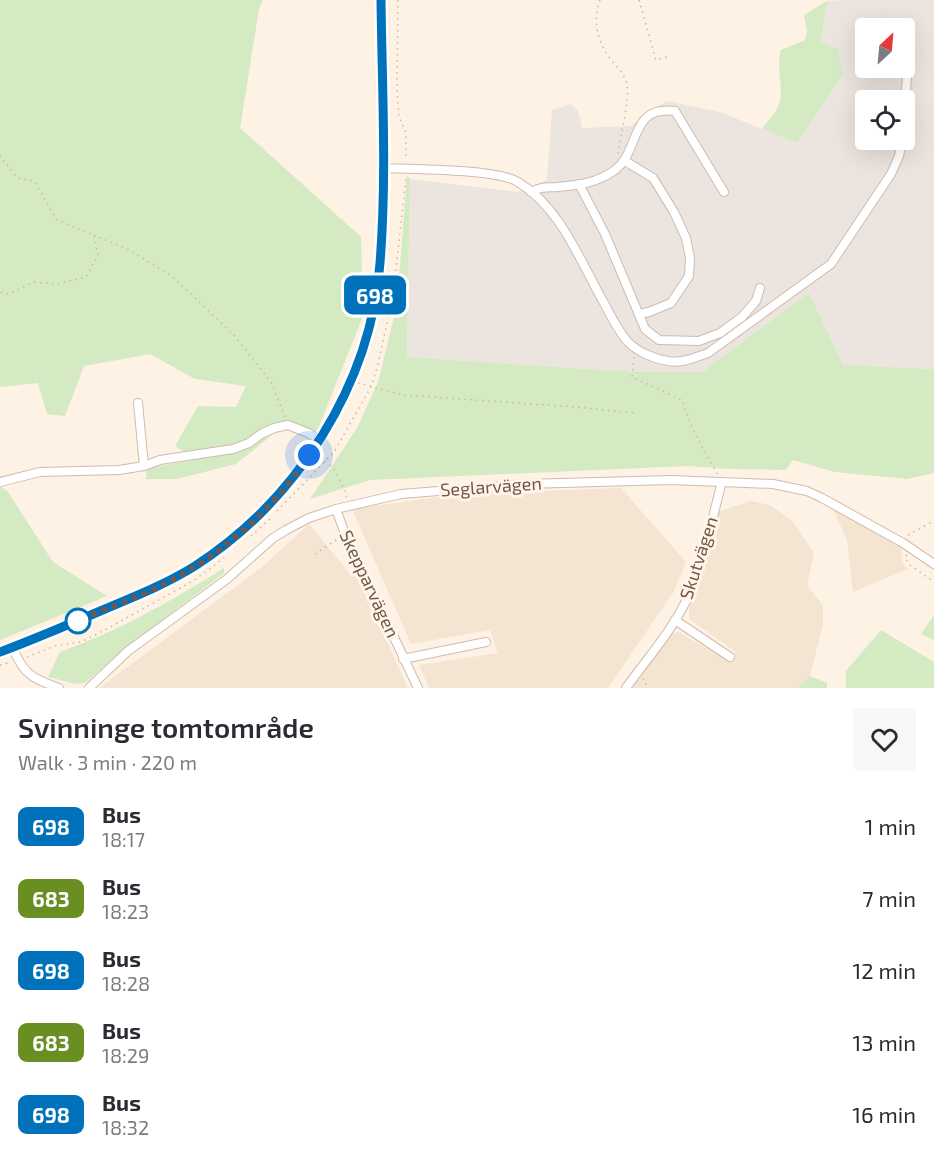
<!DOCTYPE html>
<meta charset="utf-8">
<style>
:root{--surface:#fff;--page:#f7f7f7;--text:#2b2b33;--muted:#7c7c81}
body{margin:0;font-family:"Exo 2",sans-serif;background:var(--page);color:var(--text);height:100vh;display:flex;flex-direction:column;font-size:22px;white-space:nowrap}
*{box-sizing:border-box;margin:0}
p{font-size:20px;color:var(--muted)}
.icon{flex:none;width:33px;height:33px;fill:none;stroke:currentColor;stroke-width:2;stroke-linecap:round;stroke-linejoin:round}
.map{position:relative;height:688px;overflow:hidden}
.drawer{display:flex;flex-direction:column;background:var(--surface);flex:1}
.drawer>*{flex:none}
.badge{padding:0 12px;border-radius:9px;font-size:21px;line-height:39px}
.needle{width:39px;rotate:26deg}
.controls{position:absolute;left:855px;top:18px;display:grid;gap:12px}
.controls a{display:grid;place-items:center;width:60px;height:60px;border-radius:6px;background:var(--surface);box-shadow:0 6px 24px #0002;font-size:30px}
.you{position:absolute;width:30px;height:30px;margin:-15px;border:4px solid #fff;border-radius:50%;background:#1a73e8;box-shadow:0 0 0 9px #1a73e833}
.map>.badge{position:absolute;translate:-50% -50%;box-shadow:0 0 0 3px #fff}
.round{display:grid;place-items:center;flex:none;width:63px;height:63px;border-radius:6px;background:var(--page)}
.headline{display:flex;align-items:center;justify-content:space-between;height:102px;padding:0 18px}
h1{font-size:28px;font-weight:600;line-height:45px}
ul{padding:0;list-style:none}
li{display:flex;align-items:center;gap:18px;height:72px;padding:0 18px}
li div{flex:1}
li b{display:block;font-size:22px}
li em{font-style:normal}
li .badge{min-width:66px;font-weight:700;text-align:center}
.map>svg:first-child{display:block}
.residential{fill:#f4e4d2}
.industrial{fill:#ece4de;fill-rule:evenodd}
.green{fill:#d4eac2}
.lines{fill:none;stroke-linecap:round;stroke-linejoin:round}
.minor-casing{stroke:#d0bbad;stroke-width:10}
.major-casing{stroke:#dbd3d0;stroke-width:12}
.path{stroke:#d7b29e;stroke-width:1.5;stroke-dasharray:1.5 4.5;stroke-linecap:butt}
.minor{stroke:#fff;stroke-width:8}
.major{stroke:#fcd59b;stroke-width:10}
.line-casing{stroke:#fff;stroke-width:14}
.line{stroke:#0072bc;stroke-width:9}
.walk{stroke:#755749;stroke-width:6;stroke-dasharray:0 10.8}
.stop-dot{fill:#fff;stroke:#0072bc;stroke-width:3}
.labels{text-anchor:middle;stroke-width:6;stroke-linejoin:round;paint-order:stroke}
.street-label{font-size:18px;fill:#755749;stroke:#fff6ea}
</style>
<div class="map">
<svg width="934" height="688" viewBox="0 0 934 688">
<rect width="100%" height="100%" fill="#fdf2e4"/>
<g class="residential">
<path d="M621,488L686,562L674,591L608,688H429L419,665L498,653L490,630L411,644L352,509L460,494Z"/>
<path d="M751,501L770,505L792,521L814,553L807,586L823,605V624L810,676L797,688H632L671,634L678,632L730,661L736,652L689,619V607L702,571L717,512Z"/>
<path d="M832,507L901,545L902,562L908,569L853,592L847,540Z"/>
<path d="M309,524L350,574L355,571L408,688H99L261,568Z"/>
</g>
<path class="industrial" d="M848,0H934V369L843,365L809,294L702,372L617,371L407,357L410,179L518,192L547,180L552,110L571,104L578,111L582,128L630,126L666,101L720,112L797,143L821,42L827,1ZM866,28H904V68H866ZM866,100H904V140H866Z"/>
<g class="green">
<path d="M0,0H263L259,9L240,128L361,237L363,316L316,434L281,428L236,464L177,479H146L147,468L195,460L175,446L198,406L236,407L246,386L195,379L150,354L84,366L65,416L47,414L38,383L0,387Z"/>
<path d="M827,1L821,42L838,49L843,74L797,143L762,129C767,122 776,113 779,104C785,87 775,68 781,50L805,40L807,30L804,15Z"/>
<path d="M407,175L410,179L407,357L617,371L702,372L809,293L843,365L934,369V473L907,479L835,472L793,460L786,470L733,469L686,466L370,480L310,499L357,428L378,382L397,305Z"/>
<path d="M0,486L8,492L53,562L107,596L0,640Z"/>
<path d="M224,568V573L120,652L85,683L76,684L48,677L60,652C118,631 172,601 224,568Z"/>
<path d="M934,615V640L921,634Z"/>
<path d="M881,630L934,662V688H846V671Z"/>
<path d="M810,676L827,683V688H797Z"/>
</g>
<g class="lines">
<g class="minor-casing">
<g id="minor">
<path d="M904,118L908,62"/>
<path d="M625,161L653,178L674,212L686,238L690,258L689,276L671,303L649,312L639,314"/>
<path d="M383,168C412,169 497,169 518,182C561,208 580,261 604,303C611,316 618,331 628,342C638,352 654,359 668,361C681,364 696,357 708,353L831,264L891,174L899,156L902,140"/>
<path d="M579,184L605,234L645,329L659,340L699,341L720,333L742,317L756,301L760,288"/>
<path d="M531,192C541,186 548,188 558,187C579,185 597,183 615,170C641,150 629,105 675,111L724,192"/>
<path d="M138,403L144,466"/>
<path d="M0,482L40,472L119,470L144,466L160,460L233,449L249,443L261,434L274,428L288,425L308,433L320,440"/>
<path d="M336,509L345,534L418,688"/>
<path d="M675,620L730,657"/>
<path d="M13,648C23,674 33,679 59,688"/>
<path d="M403,659L486,642"/>
<path d="M89,688L128,651L227,579L273,538L286,530L309,518L336,509L401,494L525,484L671,480L773,484L807,491L822,498L903,543L934,564"/>
<path d="M626,688C646,660 671,632 686,601C704,565 711,521 722,482"/>
</g>
</g>
<g class="major-casing">
<path id="major" d="M0,652C32,640 64,626 97,613C130,599 164,586 195,566C296,501 371,385 380,263C387,176 382,87 381,0"/>
</g>
<g class="path">
<path d="M398,0L397,91L399,117L406,133V160"/>
<path d="M600,0C593,20 596,39 609,57C615,66 624,72 627,84C630,100 620,136 618,154"/>
<path d="M639,0L656,60L667,57"/>
<path d="M0,155L17,178L34,181L57,220L94,235L98,255L86,277L57,284L34,282L9,294L0,292"/>
<path d="M94,235L129,250L172,276L234,335L271,382L285,417"/>
<path d="M634,357L632,377L682,400L692,428L717,474"/>
<path d="M358,383L404,395L575,407L634,413"/>
<path d="M325,461L334,469L347,495L346,497"/>
<path d="M277,511L334,452L371,387L377,368L393,296L406,177"/>
<path d="M908,535L934,521"/>
<path d="M251,536L272,517"/>
<path d="M315,554L339,538"/>
<path d="M907,555L905,558L910,565L934,582"/>
<path d="M27,657L55,646L81,642L101,632L193,581L224,558"/>
<path d="M0,665L11,662"/>
<path d="M643,678L648,688"/>
</g>
<use href="#minor" class="minor"/>
<use href="#major" class="major"/>
</g>
<g class="lines">
<g class="line-casing">
<path id="line" d="M0,652C35,639 70,624 105,609C136,596 166,584 195,566C296,501 371,385 380,263C387,176 382,87 381,0"/>
</g>
<use href="#line" class="line"/>
<path class="walk" d="M78,621H76C108,608 140,597 170,581C224,553 276,507 309,455"/>
</g>
<circle class="stop-dot" cx="78" cy="621" r="12"/>
<g class="labels">
<g class="street-label">
<text transform="translate(491 487) rotate(-4)" y="6">Seglarvägen</text>
<text transform="translate(699 558) rotate(-72)" y="6">Skutvägen</text>
<text transform="translate(369 584) rotate(65)" y="6">Skepparvägen</text>
</g>
</g>
</svg>
<div class="controls">
<a><svg class="needle" viewBox="-14 -14 28 28"><path d="M0-13l5 13h-10z" fill="#e53935"/><path d="M0 13l5-13h-10z" fill="#7c7c81"/></svg></a>
<a><svg class="icon" aria-label="locate" viewBox="0 0 24 24"><circle cx="12" cy="12" r="6"/><path d="M12 2v4M12 18v4M2 12h4M18 12h4"/></svg></a>
</div>
<div class="you" style="left:309px;top:455px"></div>
<b class="badge" style="left:375px;top:295px;background:#0072bc;color:#fff">698</b>
</div>
<section class="drawer">
<div class="headline"><div><h1>Svinninge tomtområde</h1><p>Walk · 3 min · 220 m</p></div><a class="round"><svg class="icon" aria-label="heart" viewBox="0 0 24 24"><path d="M12 20l-8-8c-3-5 5-10 8-4 3-6 11-1 8 4z"/></svg></a></div>
<ul>
<li><span class="badge" style="background:#0072bc;color:#fff">698</span><div><b>Bus</b><p>18:17</p></div><em>1 min</em></li>
<li><span class="badge" style="background:#6b8e23;color:#fff">683</span><div><b>Bus</b><p>18:23</p></div><em>7 min</em></li>
<li><span class="badge" style="background:#0072bc;color:#fff">698</span><div><b>Bus</b><p>18:28</p></div><em>12 min</em></li>
<li><span class="badge" style="background:#6b8e23;color:#fff">683</span><div><b>Bus</b><p>18:29</p></div><em>13 min</em></li>
<li><span class="badge" style="background:#0072bc;color:#fff">698</span><div><b>Bus</b><p>18:32</p></div><em>16 min</em></li>
</ul>
</section>
